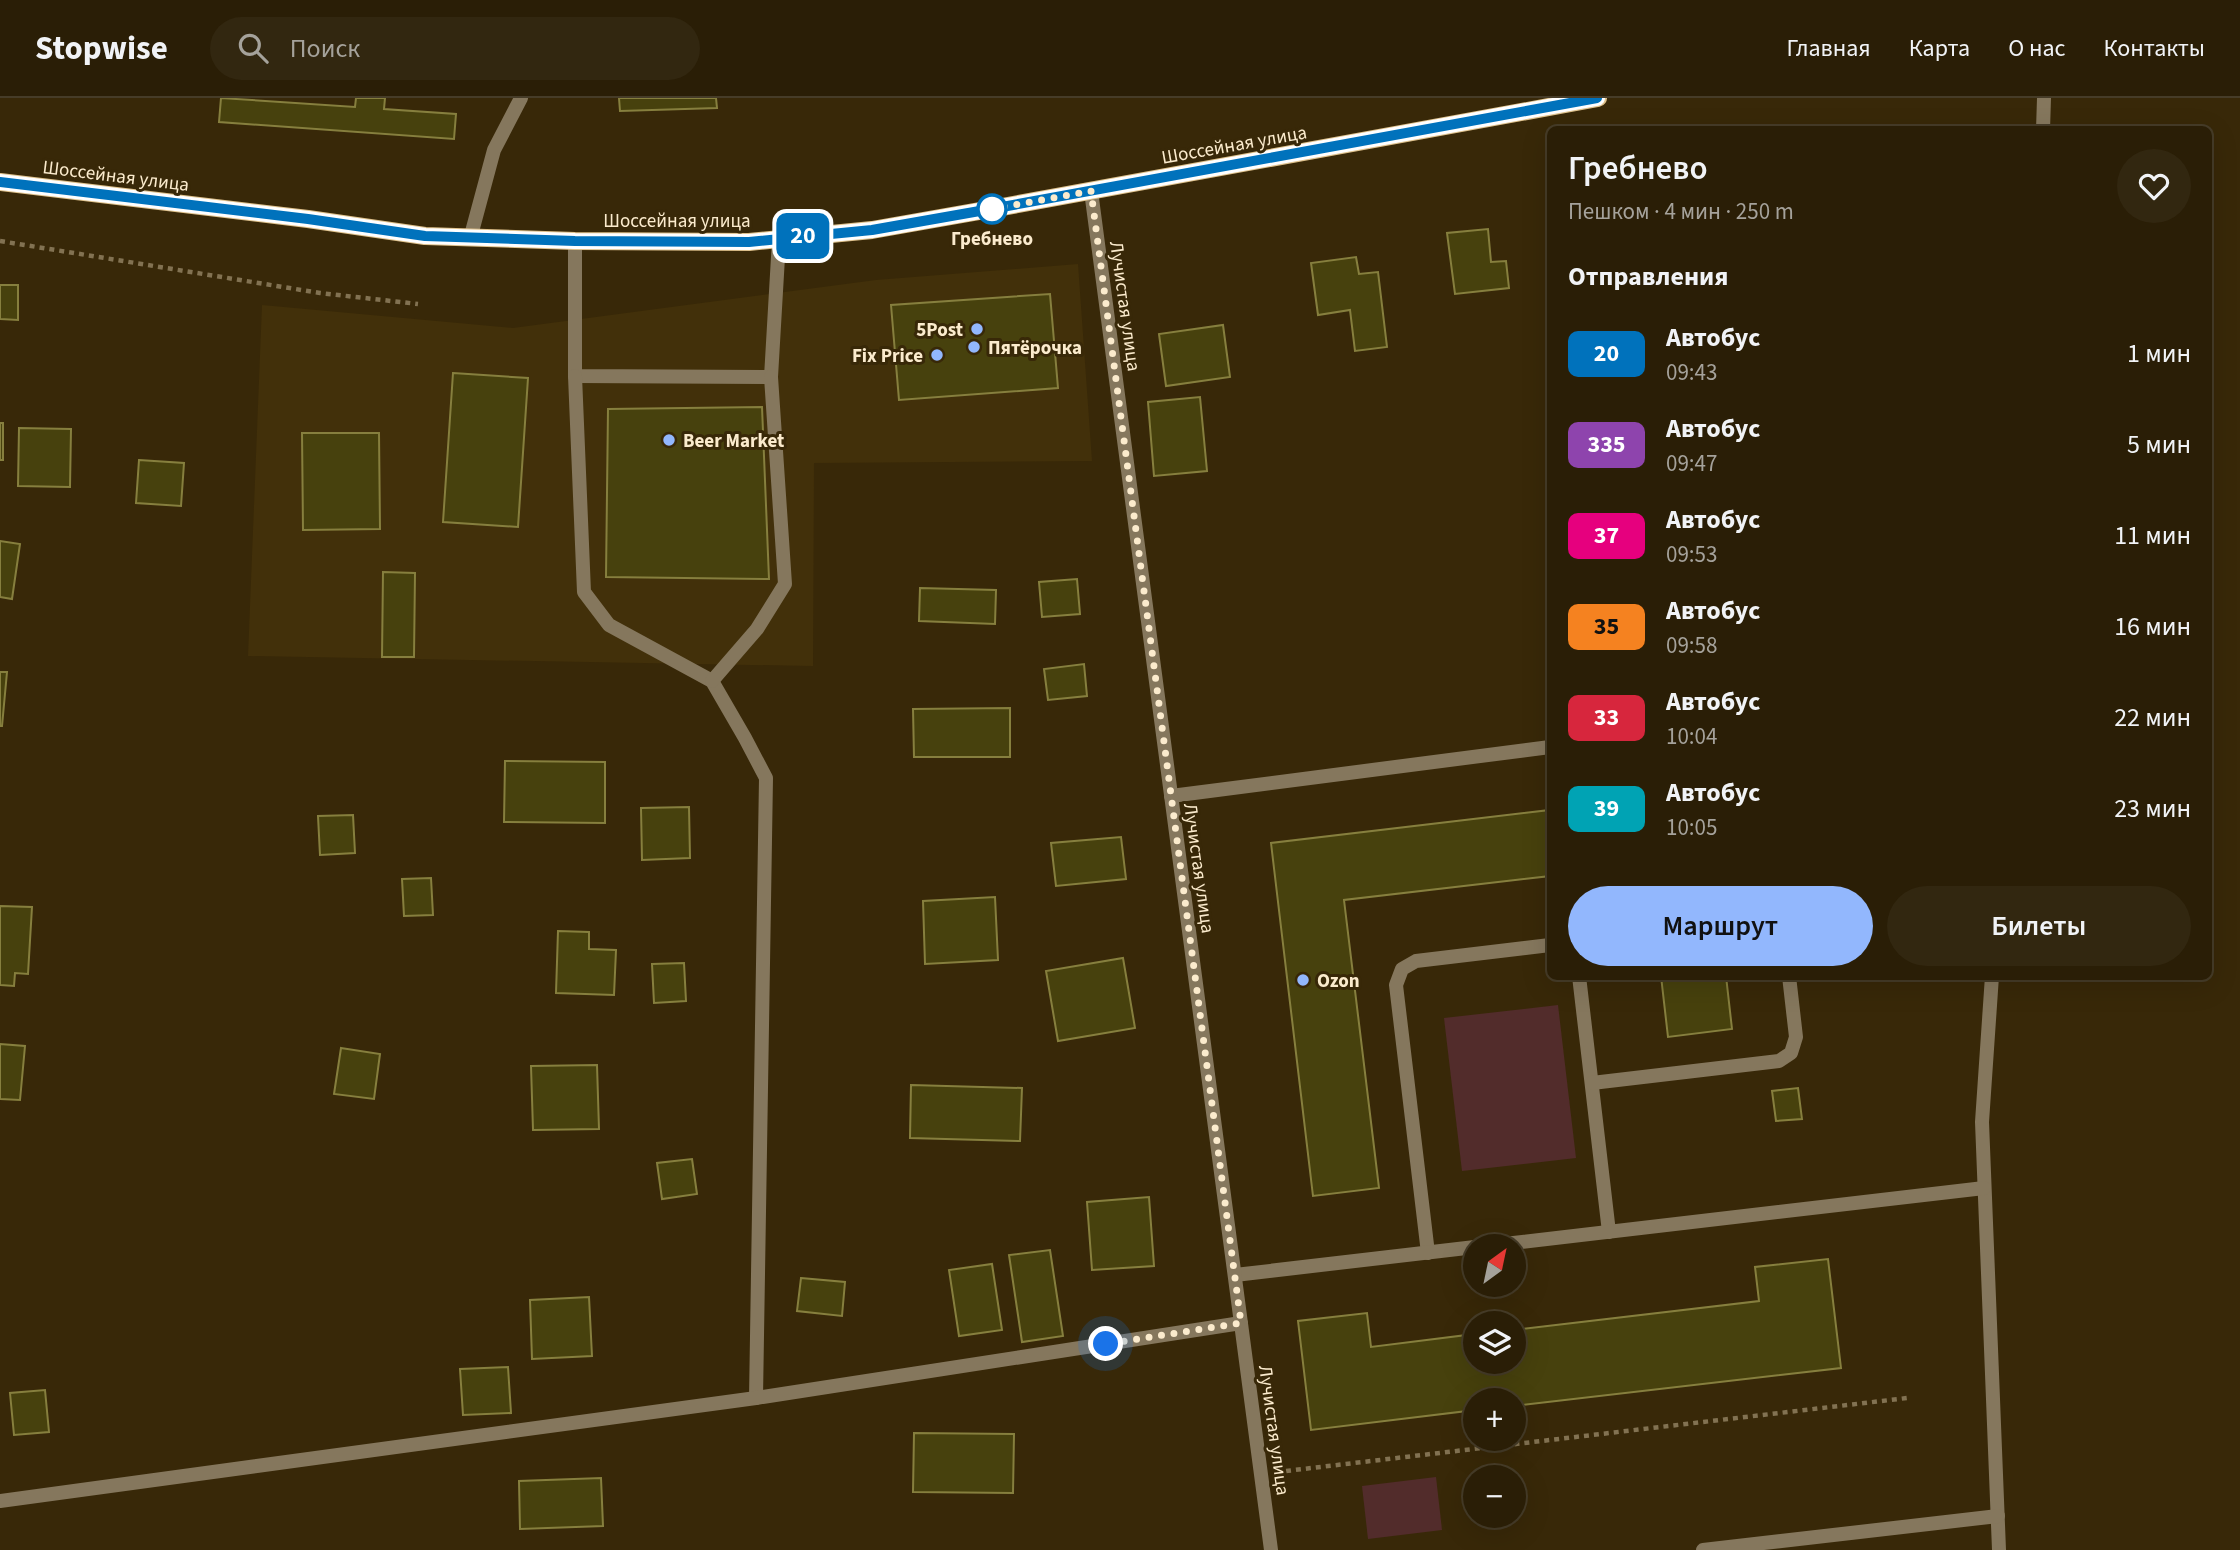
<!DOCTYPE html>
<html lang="ru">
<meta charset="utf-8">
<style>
:root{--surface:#2a1e06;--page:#322710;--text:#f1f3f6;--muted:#a5a29b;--line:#463c28;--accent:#92b7fd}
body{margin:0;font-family:"Source Sans 3",sans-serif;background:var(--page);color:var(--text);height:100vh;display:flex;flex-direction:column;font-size:26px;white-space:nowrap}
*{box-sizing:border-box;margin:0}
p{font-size:23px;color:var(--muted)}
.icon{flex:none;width:38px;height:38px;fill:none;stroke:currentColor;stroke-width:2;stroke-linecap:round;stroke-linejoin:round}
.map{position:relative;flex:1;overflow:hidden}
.details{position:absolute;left:1547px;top:28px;width:665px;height:854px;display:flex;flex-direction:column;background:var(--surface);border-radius:10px;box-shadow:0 7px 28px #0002,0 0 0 2px var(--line)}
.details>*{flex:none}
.badge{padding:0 14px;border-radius:10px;font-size:24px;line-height:46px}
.needle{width:46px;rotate:33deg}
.tools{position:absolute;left:1463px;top:1136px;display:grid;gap:14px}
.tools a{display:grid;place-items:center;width:63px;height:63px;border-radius:50%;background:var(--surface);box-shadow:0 7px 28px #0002,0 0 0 2px var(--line);font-size:35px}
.you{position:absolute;width:35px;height:35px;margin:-18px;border:5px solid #fff;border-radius:50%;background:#1a73e8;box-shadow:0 0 0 10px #1a73e833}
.map>.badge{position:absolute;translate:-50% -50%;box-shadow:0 0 0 4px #fff}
h2{padding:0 21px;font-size:26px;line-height:63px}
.round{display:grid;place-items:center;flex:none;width:74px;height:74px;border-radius:37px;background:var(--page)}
.summary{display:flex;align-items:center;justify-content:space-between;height:119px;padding:0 21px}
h1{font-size:33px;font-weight:600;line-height:52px}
.button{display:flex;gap:14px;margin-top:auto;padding:14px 21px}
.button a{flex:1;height:80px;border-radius:42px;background:var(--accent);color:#111;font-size:28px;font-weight:600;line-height:80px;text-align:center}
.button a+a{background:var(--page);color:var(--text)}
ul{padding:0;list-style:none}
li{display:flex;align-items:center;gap:21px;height:91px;padding:0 21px}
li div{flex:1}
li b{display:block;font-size:26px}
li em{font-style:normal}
li .badge{min-width:77px;font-weight:700;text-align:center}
header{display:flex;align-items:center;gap:42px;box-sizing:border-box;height:98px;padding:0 35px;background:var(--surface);border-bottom:2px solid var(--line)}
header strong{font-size:33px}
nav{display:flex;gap:38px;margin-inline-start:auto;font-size:24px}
.search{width:490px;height:63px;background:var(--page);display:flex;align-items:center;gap:18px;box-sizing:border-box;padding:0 24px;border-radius:38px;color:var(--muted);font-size:26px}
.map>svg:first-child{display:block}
.built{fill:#42300a}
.green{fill:#522c2b}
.building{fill:#47410d;stroke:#867f3e;stroke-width:2}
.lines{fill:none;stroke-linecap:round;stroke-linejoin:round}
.path{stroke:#827252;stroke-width:4.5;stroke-dasharray:5 5;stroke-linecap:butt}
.service{stroke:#85775d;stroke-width:14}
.minor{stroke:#85775d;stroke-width:14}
.primary{stroke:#dfc28d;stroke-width:18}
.line-casing{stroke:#fff;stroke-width:16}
.line{stroke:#0072bc;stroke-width:10}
.walk{stroke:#fbebcd;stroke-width:7;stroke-dasharray:0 12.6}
.stop-dot{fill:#fff;stroke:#0072bc;stroke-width:3.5}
.poi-dot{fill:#92b7fd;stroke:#382808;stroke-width:2.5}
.labels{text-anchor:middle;stroke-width:6;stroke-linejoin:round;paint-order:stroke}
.street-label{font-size:19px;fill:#fbebcd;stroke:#382808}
.stop-label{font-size:19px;font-weight:bold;fill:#fbebcd;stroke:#382808}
.poi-label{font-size:19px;font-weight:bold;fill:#fbebcd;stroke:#382808;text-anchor:start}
</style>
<header>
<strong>Stopwise</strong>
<div class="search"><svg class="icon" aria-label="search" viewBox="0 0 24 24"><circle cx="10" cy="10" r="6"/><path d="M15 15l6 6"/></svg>Поиск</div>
<nav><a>Главная</a><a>Карта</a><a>О нас</a><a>Контакты</a></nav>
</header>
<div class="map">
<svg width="2240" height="1452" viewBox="0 0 2240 1452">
<rect width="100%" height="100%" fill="#382808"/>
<path class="built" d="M1078,166L1092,363L814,365L813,568L248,558L262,207L513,230L876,182Z"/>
<g class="green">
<path d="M1558,907L1576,1060L1462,1073L1444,920Z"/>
<path d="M1436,1379L1442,1432L1368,1441L1362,1388Z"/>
</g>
<g class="building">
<path d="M221,0L355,9L356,0H385L384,11L456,16L454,41L219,24Z"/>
<path d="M619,0H716L717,10L620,13Z"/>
<path d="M1488,131L1491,164L1506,163L1509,190L1455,196L1447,135Z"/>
<path d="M1356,159L1359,176L1378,174L1387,249L1355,253L1350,212L1318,217L1311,165Z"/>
<path d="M0,187H18V222L0,221Z"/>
<path d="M1050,196L1058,290L899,302L891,207Z"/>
<path d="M1223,227L1230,279L1166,288L1159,236Z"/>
<path d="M453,275L528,280L518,429L443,424Z"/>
<path d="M1200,299L1207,373L1154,378L1148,304Z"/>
<path d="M762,309L769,481L606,479L608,311Z"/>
<rect x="0" y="325" width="3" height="37"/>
<path d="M19,330L71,331L70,389L18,388Z"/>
<path d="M302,335H379L380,431L303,432Z"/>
<path d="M139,362L184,365L181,408L136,405Z"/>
<path d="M0,443L20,446L12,501L0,499Z"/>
<path d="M383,474L415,475L414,559H382Z"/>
<path d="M1077,481L1080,516L1042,519L1039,484Z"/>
<path d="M920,490L996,492L995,526L919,523Z"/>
<path d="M1084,566L1087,598L1048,602L1044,571Z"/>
<path d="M0,574H7L2,628H0Z"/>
<path d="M1010,610V659H914L913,611Z"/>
<path d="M505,663L605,664V725L504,724Z"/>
<path d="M689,709L690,760L642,762L641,710Z"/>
<path d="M1550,712V778L1344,802L1379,1090L1313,1098L1271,745Z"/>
<path d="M353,717L355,755L320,757L318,718Z"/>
<path d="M1121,739L1126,781L1056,788L1051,745Z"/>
<path d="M431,780L433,817L404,818L402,781Z"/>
<path d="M995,799L998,862L925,866L923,803Z"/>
<path d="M0,808L32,809L28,876L15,875L14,888L0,887Z"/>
<path d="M558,833L589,834V851L616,852L614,897L556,895Z"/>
<path d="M1123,860L1135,930L1058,943L1046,873Z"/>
<path d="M684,865L686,903L654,905L652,866Z"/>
<path d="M1661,878H1726L1732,931L1668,939Z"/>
<path d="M0,946L25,948L20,1002L0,1001Z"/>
<path d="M341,950L380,956L374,1001L334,996Z"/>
<path d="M597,967L599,1031L533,1032L531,968Z"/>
<path d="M911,987L1022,990L1020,1043L910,1040Z"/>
<path d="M1798,990L1802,1021L1776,1023L1772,993Z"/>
<path d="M692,1061L697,1096L662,1101L657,1065Z"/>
<path d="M1149,1099L1154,1168L1092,1172L1087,1104Z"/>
<path d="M1050,1152L1063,1238L1022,1244L1009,1157Z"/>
<path d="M1828,1161L1841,1270L1514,1308V1302H1475V1312L1311,1332L1298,1223L1367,1215L1371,1249L1475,1236V1264H1514V1232L1759,1203L1755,1169Z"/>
<path d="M992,1166L1002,1232L959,1238L949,1172Z"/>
<path d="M801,1180L845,1184L842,1218L797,1213Z"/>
<path d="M589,1199L592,1258L532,1261L530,1202Z"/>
<path d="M508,1269L511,1315L463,1317L460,1271Z"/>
<path d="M45,1292L49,1334L14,1337L10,1295Z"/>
<path d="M914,1335L1014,1336L1013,1395L913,1394Z"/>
<path d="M601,1380L603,1428L520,1431L519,1383Z"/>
</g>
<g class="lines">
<g class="path">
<path d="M0,143L320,195L418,206"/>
<path d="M1286,1373L1907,1300"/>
</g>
<g class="service">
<path d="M2043,32L2044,0"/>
<path d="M575,143V278L771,279L779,142"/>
<path d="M575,278L584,494L609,527L712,583L745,640L766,680L756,1300"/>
<path d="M712,583L757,531L785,486L771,279"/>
<path d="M1171,698L1550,649"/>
<path d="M1579,878L1609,1134"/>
<path d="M1992,878L1982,1024L1999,1452"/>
<path d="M1592,985L1779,963L1791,955L1796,939L1789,878"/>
<path d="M1487,1148L1984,1090"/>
<path d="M1428,1155L1396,887L1402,871L1416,863L1550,847"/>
<path d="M1235,1177L1475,1149"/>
<path d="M0,1403L756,1300L1241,1225"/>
<path d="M1703,1452L1998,1418"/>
</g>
<g class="minor">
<path d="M1091,93L1271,1452"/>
<path d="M470,141L494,52L521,0"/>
</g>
<path class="primary" d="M0,84L308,121L425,138L575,143L749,144L872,132L991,111L1598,0"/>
</g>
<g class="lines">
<g class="line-casing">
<path id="line" d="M0,84L308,121L425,138L575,143L749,144L872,132L991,111L1597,0"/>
</g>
<use href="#line" class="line"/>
<path class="walk" d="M992,111L1091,93L1241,1225L1106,1246"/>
</g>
<circle class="stop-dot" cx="992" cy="111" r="14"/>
<g class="poi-dot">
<circle cx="977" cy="231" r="7"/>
<circle cx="974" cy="249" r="7"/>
<circle cx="937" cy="257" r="7"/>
<circle cx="669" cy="342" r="7"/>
<circle cx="1303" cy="882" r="7"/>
</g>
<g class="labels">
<g class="street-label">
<text transform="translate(1234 46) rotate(-10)" y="7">Шоссейная улица</text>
<text transform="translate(116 77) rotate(7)" y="7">Шоссейная улица</text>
<text x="677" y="129">Шоссейная улица</text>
<text transform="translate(1126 208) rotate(82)" y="7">Лучистая улица</text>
<text transform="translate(1200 770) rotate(82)" y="7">Лучистая улица</text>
<text transform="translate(1275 1332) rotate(82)" y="7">Лучистая улица</text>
</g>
<g class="stop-label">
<text x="992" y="147">Гребнево</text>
</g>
<g class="poi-label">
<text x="963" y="238" text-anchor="end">5Post</text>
<text x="988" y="256">Пятёрочка</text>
<text x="923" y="264" text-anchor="end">Fix Price</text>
<text x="683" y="349">Beer Market</text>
<text x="1317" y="889">Ozon</text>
</g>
</g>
</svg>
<div class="tools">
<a><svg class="needle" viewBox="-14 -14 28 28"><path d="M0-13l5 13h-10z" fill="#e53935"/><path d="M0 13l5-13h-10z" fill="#a5a29b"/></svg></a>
<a><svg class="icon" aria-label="layers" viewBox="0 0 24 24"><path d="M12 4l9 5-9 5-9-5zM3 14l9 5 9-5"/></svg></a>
<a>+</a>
<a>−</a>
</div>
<div class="you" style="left:1106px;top:1246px"></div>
<b class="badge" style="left:803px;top:138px;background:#0072bc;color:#fff">20</b>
<section class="details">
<div class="summary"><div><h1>Гребнево</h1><p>Пешком · 4 мин · 250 m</p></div><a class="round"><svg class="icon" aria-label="heart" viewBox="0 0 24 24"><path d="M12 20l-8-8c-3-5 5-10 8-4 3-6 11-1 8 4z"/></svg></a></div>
<h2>Отправления</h2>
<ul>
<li><span class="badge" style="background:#0072bc;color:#fff">20</span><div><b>Автобус</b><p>09:43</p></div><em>1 мин</em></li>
<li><span class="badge" style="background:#8e44ad;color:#fff">335</span><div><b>Автобус</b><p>09:47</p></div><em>5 мин</em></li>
<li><span class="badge" style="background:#e6007e;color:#fff">37</span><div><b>Автобус</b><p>09:53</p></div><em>11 мин</em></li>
<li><span class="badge" style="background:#f58220;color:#111">35</span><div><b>Автобус</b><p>09:58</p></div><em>16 мин</em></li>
<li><span class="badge" style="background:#d7263d;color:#fff">33</span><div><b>Автобус</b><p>10:04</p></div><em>22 мин</em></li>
<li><span class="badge" style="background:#00a3b4;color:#fff">39</span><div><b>Автобус</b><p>10:05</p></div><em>23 мин</em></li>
</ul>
<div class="button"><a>Маршрут</a><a>Билеты</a></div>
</section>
</div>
